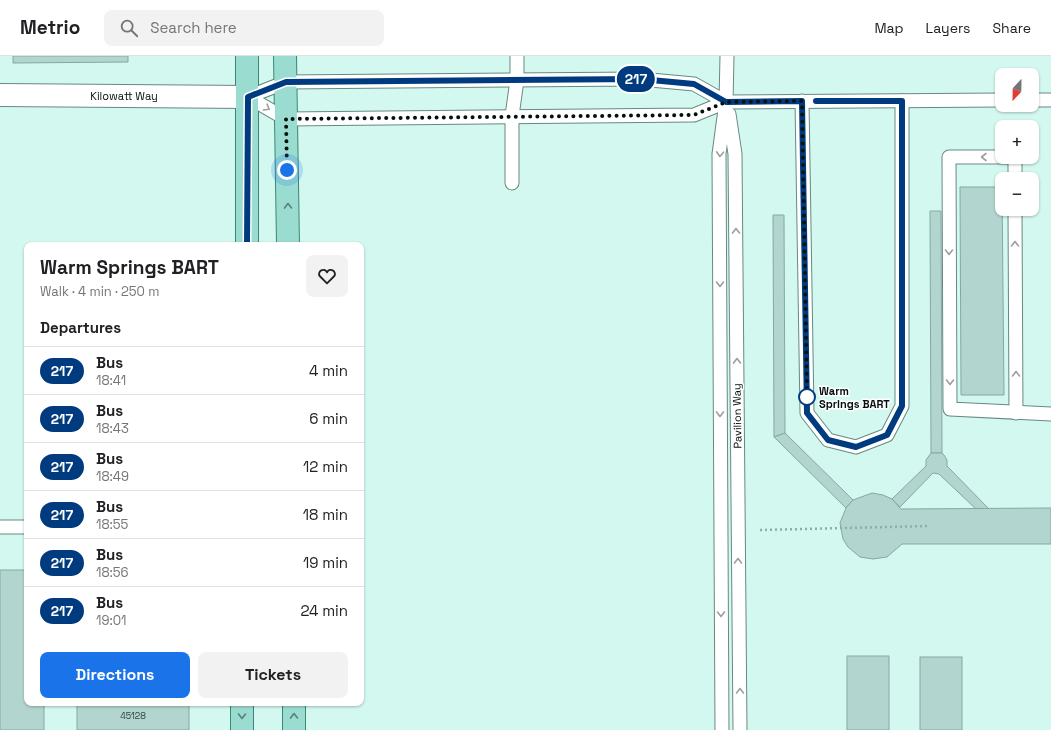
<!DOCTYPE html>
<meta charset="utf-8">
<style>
:root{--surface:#fff;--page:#f2f2f2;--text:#202124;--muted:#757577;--line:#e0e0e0;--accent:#1a73e8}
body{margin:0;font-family:"Space Grotesk",sans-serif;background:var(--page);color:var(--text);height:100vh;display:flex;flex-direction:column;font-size:15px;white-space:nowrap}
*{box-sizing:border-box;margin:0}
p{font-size:13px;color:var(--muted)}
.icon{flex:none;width:22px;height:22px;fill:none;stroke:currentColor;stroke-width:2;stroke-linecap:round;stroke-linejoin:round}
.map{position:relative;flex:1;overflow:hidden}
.details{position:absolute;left:24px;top:186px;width:340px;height:464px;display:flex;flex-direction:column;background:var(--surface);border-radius:8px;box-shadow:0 1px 3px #0004}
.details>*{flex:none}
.badge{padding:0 8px;border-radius:13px;font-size:14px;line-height:26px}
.needle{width:26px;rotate:202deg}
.fabs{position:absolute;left:995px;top:12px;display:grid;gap:8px}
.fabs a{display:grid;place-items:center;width:44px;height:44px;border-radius:8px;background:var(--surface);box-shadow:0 1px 3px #0004;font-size:20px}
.you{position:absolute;width:20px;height:20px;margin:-10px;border:3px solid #fff;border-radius:50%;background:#1a73e8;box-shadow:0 0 0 6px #1a73e833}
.map>.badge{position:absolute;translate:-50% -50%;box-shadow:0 0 0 2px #fff}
h2{padding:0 16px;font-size:15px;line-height:36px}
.round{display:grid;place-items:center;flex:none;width:42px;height:42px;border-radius:8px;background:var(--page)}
.head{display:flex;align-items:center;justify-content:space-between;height:68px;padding:0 16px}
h1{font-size:19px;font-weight:700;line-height:30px}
.cta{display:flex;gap:8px;margin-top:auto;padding:8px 16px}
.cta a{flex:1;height:46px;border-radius:8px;background:var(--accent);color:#fff;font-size:16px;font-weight:700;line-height:46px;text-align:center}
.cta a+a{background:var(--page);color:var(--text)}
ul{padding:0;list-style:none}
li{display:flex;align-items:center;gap:12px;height:48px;padding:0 16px;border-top:1px solid var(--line)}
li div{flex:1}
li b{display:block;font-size:15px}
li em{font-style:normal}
li .badge{min-width:44px;font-weight:700;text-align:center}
header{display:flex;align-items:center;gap:24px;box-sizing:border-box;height:56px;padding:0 20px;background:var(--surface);border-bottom:1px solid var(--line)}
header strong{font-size:19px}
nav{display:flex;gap:22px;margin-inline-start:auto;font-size:14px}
.search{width:280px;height:36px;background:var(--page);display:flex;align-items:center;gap:10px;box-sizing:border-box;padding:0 14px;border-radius:8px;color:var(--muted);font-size:15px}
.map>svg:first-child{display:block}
.building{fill:#b2d6cf;stroke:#85a8a1}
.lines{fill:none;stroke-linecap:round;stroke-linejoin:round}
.service-casing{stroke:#678983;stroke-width:15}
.minor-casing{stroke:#678983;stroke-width:24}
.primary-casing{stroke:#3b8579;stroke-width:24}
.path{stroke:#8faca6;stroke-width:2.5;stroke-dasharray:2 3;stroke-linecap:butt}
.service{stroke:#fff;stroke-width:13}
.minor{stroke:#fff;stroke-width:22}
.primary{stroke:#9bdcd1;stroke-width:22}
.oneway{stroke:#9b9f9f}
.oneway2{stroke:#578079}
.line-casing{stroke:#fff;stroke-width:9}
.line{stroke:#003b80;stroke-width:6}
.walk{stroke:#04100e;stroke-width:4;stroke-dasharray:0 7.2}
.stop-dot{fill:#fff;stroke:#003b80;stroke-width:2}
.labels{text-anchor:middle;stroke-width:3;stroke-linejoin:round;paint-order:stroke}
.number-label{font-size:9px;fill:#30423e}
.street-label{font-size:11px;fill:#04100e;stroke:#fff}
.stop-label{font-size:11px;font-weight:bold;fill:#04100e;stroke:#fff;text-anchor:start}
</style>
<header>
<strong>Metrio</strong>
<div class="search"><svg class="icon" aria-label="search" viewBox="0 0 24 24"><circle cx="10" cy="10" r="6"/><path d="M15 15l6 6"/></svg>Search here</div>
<nav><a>Map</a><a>Layers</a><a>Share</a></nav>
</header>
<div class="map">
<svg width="1051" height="674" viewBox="0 0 1051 674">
<rect width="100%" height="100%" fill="#d3f8f0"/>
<g class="building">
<path d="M13,0H128V6L13,7Z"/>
<path d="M960,131H1002L1004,339H961Z"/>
<path d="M930,155H941L942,397H931Z"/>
<path d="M773,159H784L785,377L774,381Z"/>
<path d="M785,377L853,444L846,452L774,381Z"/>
<path d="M931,397H942L944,399L947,404V410L989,453H976L939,418L933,417L900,451L892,443L926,410V404Z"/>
<path d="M872,437L883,439L892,443L901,453L1051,452V488H902L887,501L873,503L860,501L848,491L843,483L840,467L846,452L853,444Z"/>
<path d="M0,514H27V647H44V674H0Z"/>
<rect x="847" y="600" width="42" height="74"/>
<rect x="920" y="601" width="42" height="73"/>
<rect x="77" y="647" width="112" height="27"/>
</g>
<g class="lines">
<g class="service-casing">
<g id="service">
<path d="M248,41L286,63L694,59L726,46L1002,44"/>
<path d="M248,41L286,26L640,23L694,28L726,46"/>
<path d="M1032,44H1051"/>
<path d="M802,45L807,357L828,384L856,391L887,379L902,350V45"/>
<path d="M729,58L735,98L740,674"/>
<path d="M1015,123V101H949L950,353L1051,358"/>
<path d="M512,127V60L517,24V0"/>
<path d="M1015,153L1016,357"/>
<path d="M0,471H27"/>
<path d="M722,674L719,98L726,46L727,0"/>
</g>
</g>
<g class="minor-casing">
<path id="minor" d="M0,39L248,41"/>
</g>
<g class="primary-casing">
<g id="primary">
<path d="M247,0V189"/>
<path d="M285,0L288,189"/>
<path d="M294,647V674"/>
<path d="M242,674V647"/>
</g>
</g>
<path class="path" d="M760,474L930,470"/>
<use href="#service" class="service"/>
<use href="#minor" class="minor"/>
<use href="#primary" class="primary"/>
</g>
<defs><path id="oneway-chevron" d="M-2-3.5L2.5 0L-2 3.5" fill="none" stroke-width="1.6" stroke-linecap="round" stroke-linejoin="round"/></defs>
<g class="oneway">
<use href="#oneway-chevron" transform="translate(267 52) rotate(30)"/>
<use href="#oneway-chevron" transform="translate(720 98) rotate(93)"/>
<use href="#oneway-chevron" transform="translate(984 101) rotate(-180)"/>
<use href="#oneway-chevron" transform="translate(736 175) rotate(-91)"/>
<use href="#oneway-chevron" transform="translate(1015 188) rotate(-90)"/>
<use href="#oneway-chevron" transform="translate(949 196) rotate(90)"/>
<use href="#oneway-chevron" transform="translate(720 228) rotate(90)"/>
<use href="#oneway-chevron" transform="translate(737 305) rotate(-91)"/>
<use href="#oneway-chevron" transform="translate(1016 318) rotate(-90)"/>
<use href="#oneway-chevron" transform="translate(950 326) rotate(90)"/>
<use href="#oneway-chevron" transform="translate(720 358) rotate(90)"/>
<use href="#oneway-chevron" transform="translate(738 505) rotate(-90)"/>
<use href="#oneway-chevron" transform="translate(721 558) rotate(89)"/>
<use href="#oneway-chevron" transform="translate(740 635) rotate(-90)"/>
</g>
<g class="oneway2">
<use href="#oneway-chevron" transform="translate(288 150) rotate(-91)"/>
<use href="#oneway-chevron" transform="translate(242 660) rotate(91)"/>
<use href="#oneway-chevron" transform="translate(294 660) rotate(-91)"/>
</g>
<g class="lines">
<g class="line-casing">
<path id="line" d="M247,189L248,41L286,26L640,23L694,28L726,46L802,45L807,357L828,384L856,391L887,379L902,350V45H816"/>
</g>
<use href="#line" class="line"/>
<path class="walk" d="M287,114L286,63L694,59L726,46L802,45L807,341"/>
</g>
<circle class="stop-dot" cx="807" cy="341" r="8"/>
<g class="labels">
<g class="number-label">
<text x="133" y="663">45128</text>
</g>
<g class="street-label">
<text x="124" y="44">Kilowatt Way</text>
<text transform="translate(737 360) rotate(-91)" y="4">Pavilion Way</text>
</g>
<g class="stop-label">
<text x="819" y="339">Warm<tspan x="819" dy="13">Springs BART</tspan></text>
</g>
</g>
</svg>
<div class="fabs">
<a><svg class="needle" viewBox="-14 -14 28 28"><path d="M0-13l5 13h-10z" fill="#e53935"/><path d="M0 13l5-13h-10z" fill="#757577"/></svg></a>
<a>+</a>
<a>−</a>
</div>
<div class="you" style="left:287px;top:114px"></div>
<b class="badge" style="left:636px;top:23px;background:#003b80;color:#fff">217</b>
<section class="details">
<div class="head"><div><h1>Warm Springs BART</h1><p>Walk · 4 min · 250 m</p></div><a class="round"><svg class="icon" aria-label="heart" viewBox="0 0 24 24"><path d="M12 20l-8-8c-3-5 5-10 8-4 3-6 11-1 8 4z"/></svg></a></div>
<h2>Departures</h2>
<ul>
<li><span class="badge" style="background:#003b80;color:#fff">217</span><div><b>Bus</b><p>18:41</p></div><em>4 min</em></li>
<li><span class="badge" style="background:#003b80;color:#fff">217</span><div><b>Bus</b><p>18:43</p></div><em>6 min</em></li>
<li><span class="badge" style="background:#003b80;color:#fff">217</span><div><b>Bus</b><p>18:49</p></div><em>12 min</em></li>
<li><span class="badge" style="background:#003b80;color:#fff">217</span><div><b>Bus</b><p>18:55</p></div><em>18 min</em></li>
<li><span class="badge" style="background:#003b80;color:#fff">217</span><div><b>Bus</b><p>18:56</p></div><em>19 min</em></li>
<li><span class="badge" style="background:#003b80;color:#fff">217</span><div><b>Bus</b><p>19:01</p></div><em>24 min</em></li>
</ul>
<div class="cta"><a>Directions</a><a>Tickets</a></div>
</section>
</div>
